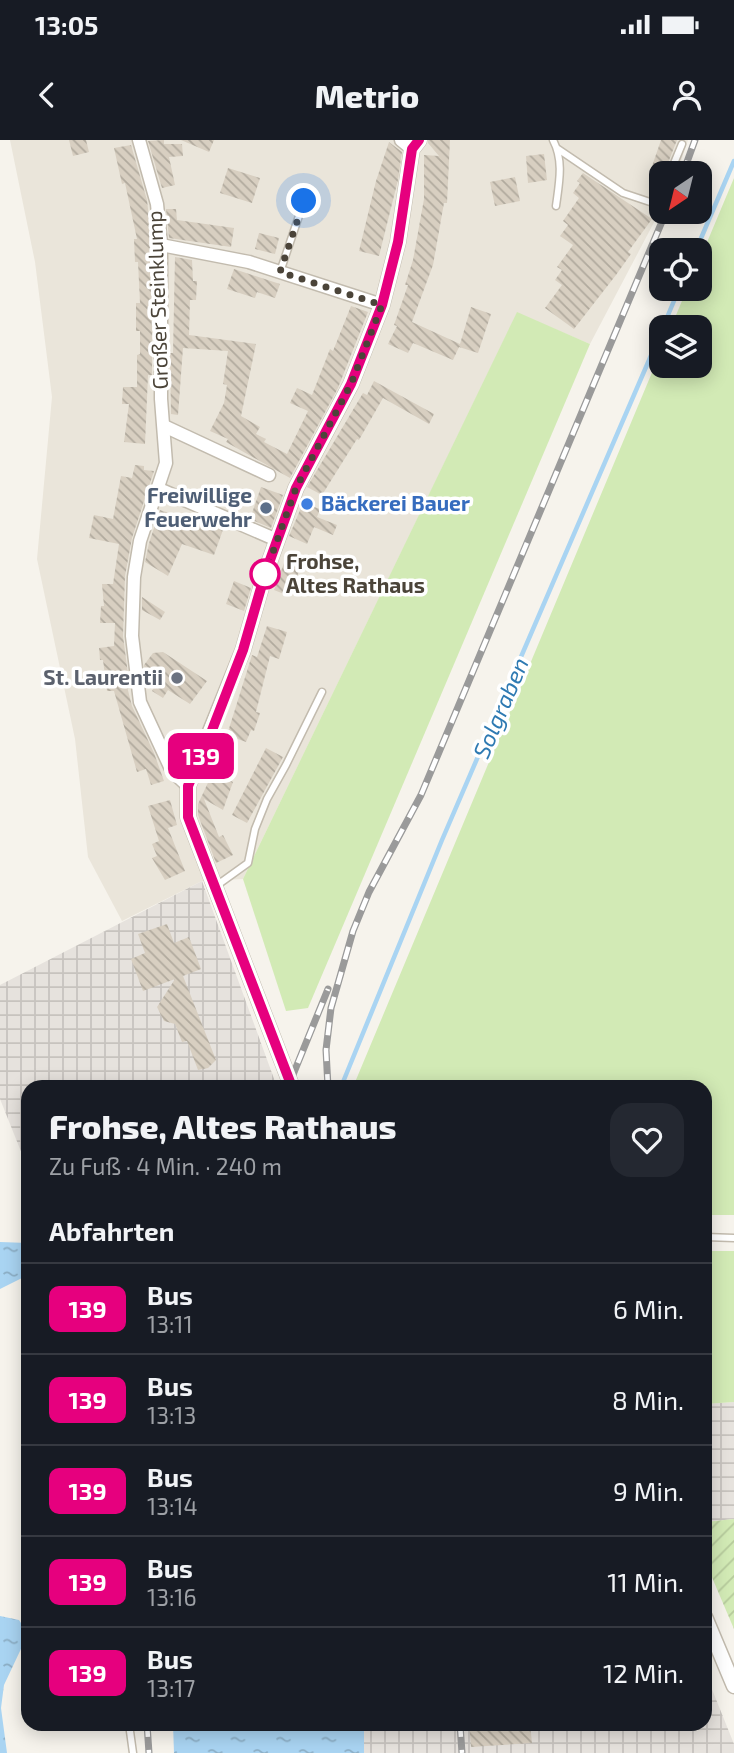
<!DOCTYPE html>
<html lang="de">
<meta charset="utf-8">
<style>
:root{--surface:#171b24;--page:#242831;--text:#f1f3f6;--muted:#9ea1a6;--line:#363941}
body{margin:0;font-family:"Exo 2",sans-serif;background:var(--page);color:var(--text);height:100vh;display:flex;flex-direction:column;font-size:26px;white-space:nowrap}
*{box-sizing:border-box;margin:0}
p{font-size:23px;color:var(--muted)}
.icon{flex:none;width:38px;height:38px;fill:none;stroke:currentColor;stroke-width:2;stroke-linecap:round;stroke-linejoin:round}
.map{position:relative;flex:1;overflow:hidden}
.drawer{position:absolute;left:21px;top:940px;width:691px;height:651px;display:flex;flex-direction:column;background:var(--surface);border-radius:21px;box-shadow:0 4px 18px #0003}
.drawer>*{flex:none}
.badge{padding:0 14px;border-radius:10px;font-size:24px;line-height:46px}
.needle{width:46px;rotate:215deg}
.buttons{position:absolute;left:649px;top:21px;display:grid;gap:14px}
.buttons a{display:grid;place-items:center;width:63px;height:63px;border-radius:14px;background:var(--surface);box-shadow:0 4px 18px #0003;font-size:35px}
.you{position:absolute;width:35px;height:35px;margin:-18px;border:5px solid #fff;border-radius:50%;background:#1a73e8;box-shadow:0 0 0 10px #1a73e833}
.map>.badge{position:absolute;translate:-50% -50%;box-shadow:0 0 0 4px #fff}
h2{padding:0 28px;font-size:26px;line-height:63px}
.round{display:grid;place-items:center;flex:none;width:74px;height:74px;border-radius:21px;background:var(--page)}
.head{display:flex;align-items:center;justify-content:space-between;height:119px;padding:0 28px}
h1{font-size:33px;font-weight:800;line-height:52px}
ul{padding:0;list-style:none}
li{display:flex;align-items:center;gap:21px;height:91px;padding:0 28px;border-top:2px solid var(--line)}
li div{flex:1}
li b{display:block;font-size:26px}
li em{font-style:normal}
li .badge{min-width:77px;font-weight:700;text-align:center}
.status{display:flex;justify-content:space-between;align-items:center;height:49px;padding:0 35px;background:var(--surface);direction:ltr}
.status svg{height:19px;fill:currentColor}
header{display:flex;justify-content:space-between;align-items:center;height:91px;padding:0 28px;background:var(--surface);font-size:32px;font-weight:800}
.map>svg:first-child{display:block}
.residential{fill:#eae5da}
.industrial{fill:url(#industrial-grid)}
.grass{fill:#d2eab5}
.garden{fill:url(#garden-furrows)}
.water{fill:url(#water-ripples)}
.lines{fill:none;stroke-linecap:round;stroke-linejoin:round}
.stream{stroke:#a9d4f2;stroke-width:4.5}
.building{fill:url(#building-back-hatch)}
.service-casing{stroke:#c2bbae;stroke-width:9}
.minor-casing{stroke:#c2bbae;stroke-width:15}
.tertiary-casing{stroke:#c2bbae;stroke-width:17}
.service{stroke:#fff;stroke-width:6}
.minor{stroke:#fff;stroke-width:12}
.tertiary{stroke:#fff;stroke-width:14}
.rail-casing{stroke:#9a9a9a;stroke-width:7}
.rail{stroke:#fff;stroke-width:4.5;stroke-dasharray:13;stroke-linecap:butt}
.line-casing{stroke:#fff;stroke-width:16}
.line{stroke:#e6007e;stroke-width:10}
.walk{stroke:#4b4439;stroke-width:7;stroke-dasharray:0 12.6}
.shop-dot{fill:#3f7fe0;stroke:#fff;stroke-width:2.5}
.service-dot{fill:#5c6f8a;stroke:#fff;stroke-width:2.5}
.stop-dot{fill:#fff;stroke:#e6007e;stroke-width:3.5}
.worship-dot{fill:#6b7280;stroke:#fff;stroke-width:2.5}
.labels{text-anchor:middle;stroke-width:7;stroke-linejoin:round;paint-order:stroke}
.street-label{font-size:21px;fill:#4b4439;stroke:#fff}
.service-label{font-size:21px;font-weight:bold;fill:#4e5e75;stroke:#fff;text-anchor:end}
.shop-label{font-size:21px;font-weight:bold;fill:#366cbe;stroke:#fff;text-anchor:start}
.stop-label{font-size:21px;font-weight:bold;fill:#4b4439;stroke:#fff;text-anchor:start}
.worship-label{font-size:21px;font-weight:bold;fill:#5b616d;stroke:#fff;text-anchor:end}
.water-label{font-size:23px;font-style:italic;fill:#2e7ab2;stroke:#fff}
</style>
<div class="status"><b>13:05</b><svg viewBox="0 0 49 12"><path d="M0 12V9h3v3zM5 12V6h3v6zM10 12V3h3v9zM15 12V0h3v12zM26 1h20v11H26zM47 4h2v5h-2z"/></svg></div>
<header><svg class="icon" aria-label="back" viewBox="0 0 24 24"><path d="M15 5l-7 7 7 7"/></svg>Metrio<svg class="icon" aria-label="person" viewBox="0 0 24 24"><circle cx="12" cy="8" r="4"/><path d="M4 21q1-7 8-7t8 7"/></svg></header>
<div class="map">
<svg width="734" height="1613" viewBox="0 0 734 1613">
<defs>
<pattern id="industrial-grid" width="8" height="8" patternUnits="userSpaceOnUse" patternTransform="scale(1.75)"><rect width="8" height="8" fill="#e6e2dd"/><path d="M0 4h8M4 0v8" fill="none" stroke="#c7c3be"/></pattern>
<pattern id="garden-furrows" width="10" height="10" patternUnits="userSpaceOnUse" patternTransform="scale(1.75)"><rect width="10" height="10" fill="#d2eab5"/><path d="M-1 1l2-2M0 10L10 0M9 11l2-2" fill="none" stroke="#b6ca9c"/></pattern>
<pattern id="water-ripples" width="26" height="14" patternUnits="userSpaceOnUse" patternTransform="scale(1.75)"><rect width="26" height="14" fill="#a9d4f2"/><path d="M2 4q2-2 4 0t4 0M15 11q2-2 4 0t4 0" fill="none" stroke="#8caec5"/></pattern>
<pattern id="building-back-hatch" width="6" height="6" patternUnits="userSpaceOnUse" patternTransform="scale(1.75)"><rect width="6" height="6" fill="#d8cfc1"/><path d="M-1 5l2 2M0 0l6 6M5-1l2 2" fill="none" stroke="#b1aa9e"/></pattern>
</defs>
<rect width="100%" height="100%" fill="#f6f3ec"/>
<path class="residential" d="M10,0H688L677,33H662L661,69L590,204L517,173L243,739L202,741L122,781L88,717L75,599L37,419L52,257L35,122Z"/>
<g class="industrial">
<path d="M202,741L277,947H28V1029L0,959V845Z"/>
<path d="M734,1262V1379L705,1382V1264Z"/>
<path d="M705,1532L734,1604V1613H364V1584H705Z"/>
</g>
<g class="grass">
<path d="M734,38V1075H705V947H353L661,211L662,226H700V187H671L687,149H700V119Z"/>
<path d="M517,172L590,204L308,868L286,871L243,739Z"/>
<path d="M705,1111H734V1262L705,1264Z"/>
</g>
<path class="garden" d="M734,1379V1489L705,1421V1382Z"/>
<g class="water">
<path d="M0,1102L28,1103V1135L0,1149Z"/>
<path d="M0,1476L19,1480L28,1494L4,1545L1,1568L7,1613H0Z"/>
<path d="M173,1584H364V1613H174Z"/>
</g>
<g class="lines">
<g class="stream">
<path d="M696,110L734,21"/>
<path d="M663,187L679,149"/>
<path d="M341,947L442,700L662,190"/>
</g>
</g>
<g class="building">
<path d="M69,0H86L89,12L73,16Z"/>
<path d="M164,0V4H182L183,16L169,17L175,45L162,48L148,1Z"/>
<path d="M181,0H214L209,12Z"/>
<path d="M428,0H450L447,63H444L433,125L412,182L460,204L471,167L491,174L478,213L459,207L453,220L413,203L408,213L388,204L397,186L394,185L408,145H405L413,120L424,59V15L439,16L428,3Z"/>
<path d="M661,0H677L664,33H662V40L649,35Z"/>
<path d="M389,2L402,12L398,40L379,116L359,111L376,41Z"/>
<path d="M131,5L147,60L152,105V235H148L145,304L124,302L129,264H122L123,247H137V215L140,214V191H136V163H140L138,122H135L134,99H137L125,43L122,44L114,8Z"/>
<path d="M544,14L547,40L528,43L526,16Z"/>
<path d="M228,28L260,38L252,63L220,53Z"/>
<path d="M583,33L652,79L628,112L631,114L616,135L574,189L545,168L562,145L555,140L562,130L557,127L573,105L560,96L568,85L563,81L579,58L573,53L580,43L577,41Z"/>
<path d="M515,37L520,61L495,66L490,42Z"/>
<path d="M166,69H176L177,80L234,88L231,107L169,98Z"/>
<path d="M259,93L279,98L275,114L255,109Z"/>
<path d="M175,117L192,120L193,141H197L196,160H190L189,195L256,204L241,276L260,287L256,294L266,299L264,302L287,314L308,271L290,263L297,248L312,255L330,209L333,211L351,166L368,172L338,248L290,338L226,302L228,299L210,291L224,263L227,245L223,244L228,211L183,208L178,275L171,274L170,213H173Z"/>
<path d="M234,129L280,144L275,158L257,152L255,158L227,149Z"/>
<path d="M374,241L434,274L429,284L383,258L359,300L357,299L322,355L307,347L363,253L367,255Z"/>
<path d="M135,325L144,326V330L154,331L132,398L125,436L123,496L128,534L123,531L132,566L154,613L164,641L151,645L146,629L137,632L114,551H107L103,520H100L99,508L114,506L115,483H100L101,466H104L102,444H113L119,404L89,398L94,375L113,379L121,336L132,338Z"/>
<path d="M261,347L283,355L271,388L250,379Z"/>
<path d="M303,363L320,369L317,377L337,385L333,395L314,387L307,404L289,396Z"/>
<path d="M160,370L191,380L192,375L224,387L214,415L182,404L168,436L145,422L149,403Z"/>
<path d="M284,423L300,429L289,456L274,450Z"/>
<path d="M234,441L251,448L244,471L226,464Z"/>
<path d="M142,457L165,472L160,480L142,470Z"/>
<path d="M267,486L287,492L279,519L270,516L256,572L260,573L254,591L251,590L246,602L227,595L252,515L257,517Z"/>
<path d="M163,512L207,541L190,564L168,550L163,558L152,551L157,542L145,534L144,525L153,513Z"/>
<path d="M266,608L283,617L247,683L232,675Z"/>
<path d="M213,632L233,642L223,670L204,659L219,697L223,695L233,715L216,723L198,675V664Z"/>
<path d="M170,660L177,685L168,688L185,731L165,740L152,718L157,716L152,704L159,701L148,666Z"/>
<path d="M167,784L174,803L189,797L201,829L183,836L216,920L208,928L198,930L187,901L182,902L175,884L164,881L157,867L175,839L143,851L131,819L145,813L138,794Z"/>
<path d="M469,1584H530L532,1603L471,1607Z"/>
</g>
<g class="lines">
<g class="service-casing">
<g id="service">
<path d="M553,0C564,21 559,43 556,66"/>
<path d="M558,9L623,53L650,62L662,53"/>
<path d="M670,33L682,4"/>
<path d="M280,132L304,61"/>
<path d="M216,746L248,723L255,689L267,659L286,625L322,552"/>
<path d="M705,1097L734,1098"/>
<path d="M129,1584L133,1613"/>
</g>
</g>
<g class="minor-casing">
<g id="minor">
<path d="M139,0L157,64L161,105V259L166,323L140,401L134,437L132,496L140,562L172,631L188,646"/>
<path d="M401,0L412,9"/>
<path d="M161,105L249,122L382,165"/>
<path d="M164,286L269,335"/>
<path d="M159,349L277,400"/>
</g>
</g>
<g class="tertiary-casing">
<g id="tertiary">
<path d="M292,947L188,677V646L243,510L265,434L296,348L351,244L382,165L398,102L412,9L419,0"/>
<path d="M705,1477L734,1546"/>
</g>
</g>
<use href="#service" class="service"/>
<use href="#minor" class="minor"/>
<use href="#tertiary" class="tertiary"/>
<g class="rail-casing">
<g id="rail">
<path d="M683,33L695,0"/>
<path d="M288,947L328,849"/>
<path d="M328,947L326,910L331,868L353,791L369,752L421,655L666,72"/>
<path d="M147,1584L149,1613"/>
<path d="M460,1584L462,1613"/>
</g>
</g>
<use href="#rail" class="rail"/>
</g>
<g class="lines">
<g class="line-casing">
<path id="line" d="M292,947L188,677V646L209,598L243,510L265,434L296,348L351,244L382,165L398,102L412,9L419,0"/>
</g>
<use href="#line" class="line"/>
<path class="walk" d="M265,434L296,348L351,244L382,165L280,132L304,61"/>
</g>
<circle class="shop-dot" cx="307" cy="364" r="7"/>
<circle class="service-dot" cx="266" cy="368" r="7"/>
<circle class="stop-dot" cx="265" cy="434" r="14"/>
<circle class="worship-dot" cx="177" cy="538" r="7"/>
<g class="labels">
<g class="street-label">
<text transform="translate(158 160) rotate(-92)" y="7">Großer Steinklump</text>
</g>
<g class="service-label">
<text x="252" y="363">Freiwillige<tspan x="252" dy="24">Feuerwehr</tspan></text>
</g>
<g class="shop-label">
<text x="321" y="371">Bäckerei Bauer</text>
</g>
<g class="stop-label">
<text x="286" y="429">Frohse,<tspan x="286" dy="24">Altes Rathaus</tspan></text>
</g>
<g class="worship-label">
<text x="163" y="545">St. Laurentii</text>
</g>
<g class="water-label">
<text transform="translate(501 568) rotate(-67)" y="8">Solgraben</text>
</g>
</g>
</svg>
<div class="buttons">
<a><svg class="needle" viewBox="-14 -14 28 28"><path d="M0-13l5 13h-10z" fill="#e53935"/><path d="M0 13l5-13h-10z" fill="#9ea1a6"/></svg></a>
<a><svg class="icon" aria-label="locate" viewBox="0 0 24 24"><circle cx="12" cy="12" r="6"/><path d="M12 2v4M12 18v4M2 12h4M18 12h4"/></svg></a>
<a><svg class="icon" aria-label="layers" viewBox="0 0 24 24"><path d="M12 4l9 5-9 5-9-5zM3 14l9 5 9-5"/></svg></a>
</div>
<div class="you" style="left:304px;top:61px"></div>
<b class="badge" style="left:201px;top:616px;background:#e6007e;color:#fff">139</b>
<section class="drawer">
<div class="head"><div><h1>Frohse, Altes Rathaus</h1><p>Zu Fuß · 4 Min. · 240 m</p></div><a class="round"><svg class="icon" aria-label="heart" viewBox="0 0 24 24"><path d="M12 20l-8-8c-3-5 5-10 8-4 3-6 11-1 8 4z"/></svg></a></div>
<h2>Abfahrten</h2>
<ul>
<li><span class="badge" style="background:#e6007e;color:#fff">139</span><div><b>Bus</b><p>13:11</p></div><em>6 Min.</em></li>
<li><span class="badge" style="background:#e6007e;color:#fff">139</span><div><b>Bus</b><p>13:13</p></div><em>8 Min.</em></li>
<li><span class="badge" style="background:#e6007e;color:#fff">139</span><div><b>Bus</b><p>13:14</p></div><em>9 Min.</em></li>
<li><span class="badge" style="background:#e6007e;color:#fff">139</span><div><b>Bus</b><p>13:16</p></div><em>11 Min.</em></li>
<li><span class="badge" style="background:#e6007e;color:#fff">139</span><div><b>Bus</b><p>13:17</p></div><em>12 Min.</em></li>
</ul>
</section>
</div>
